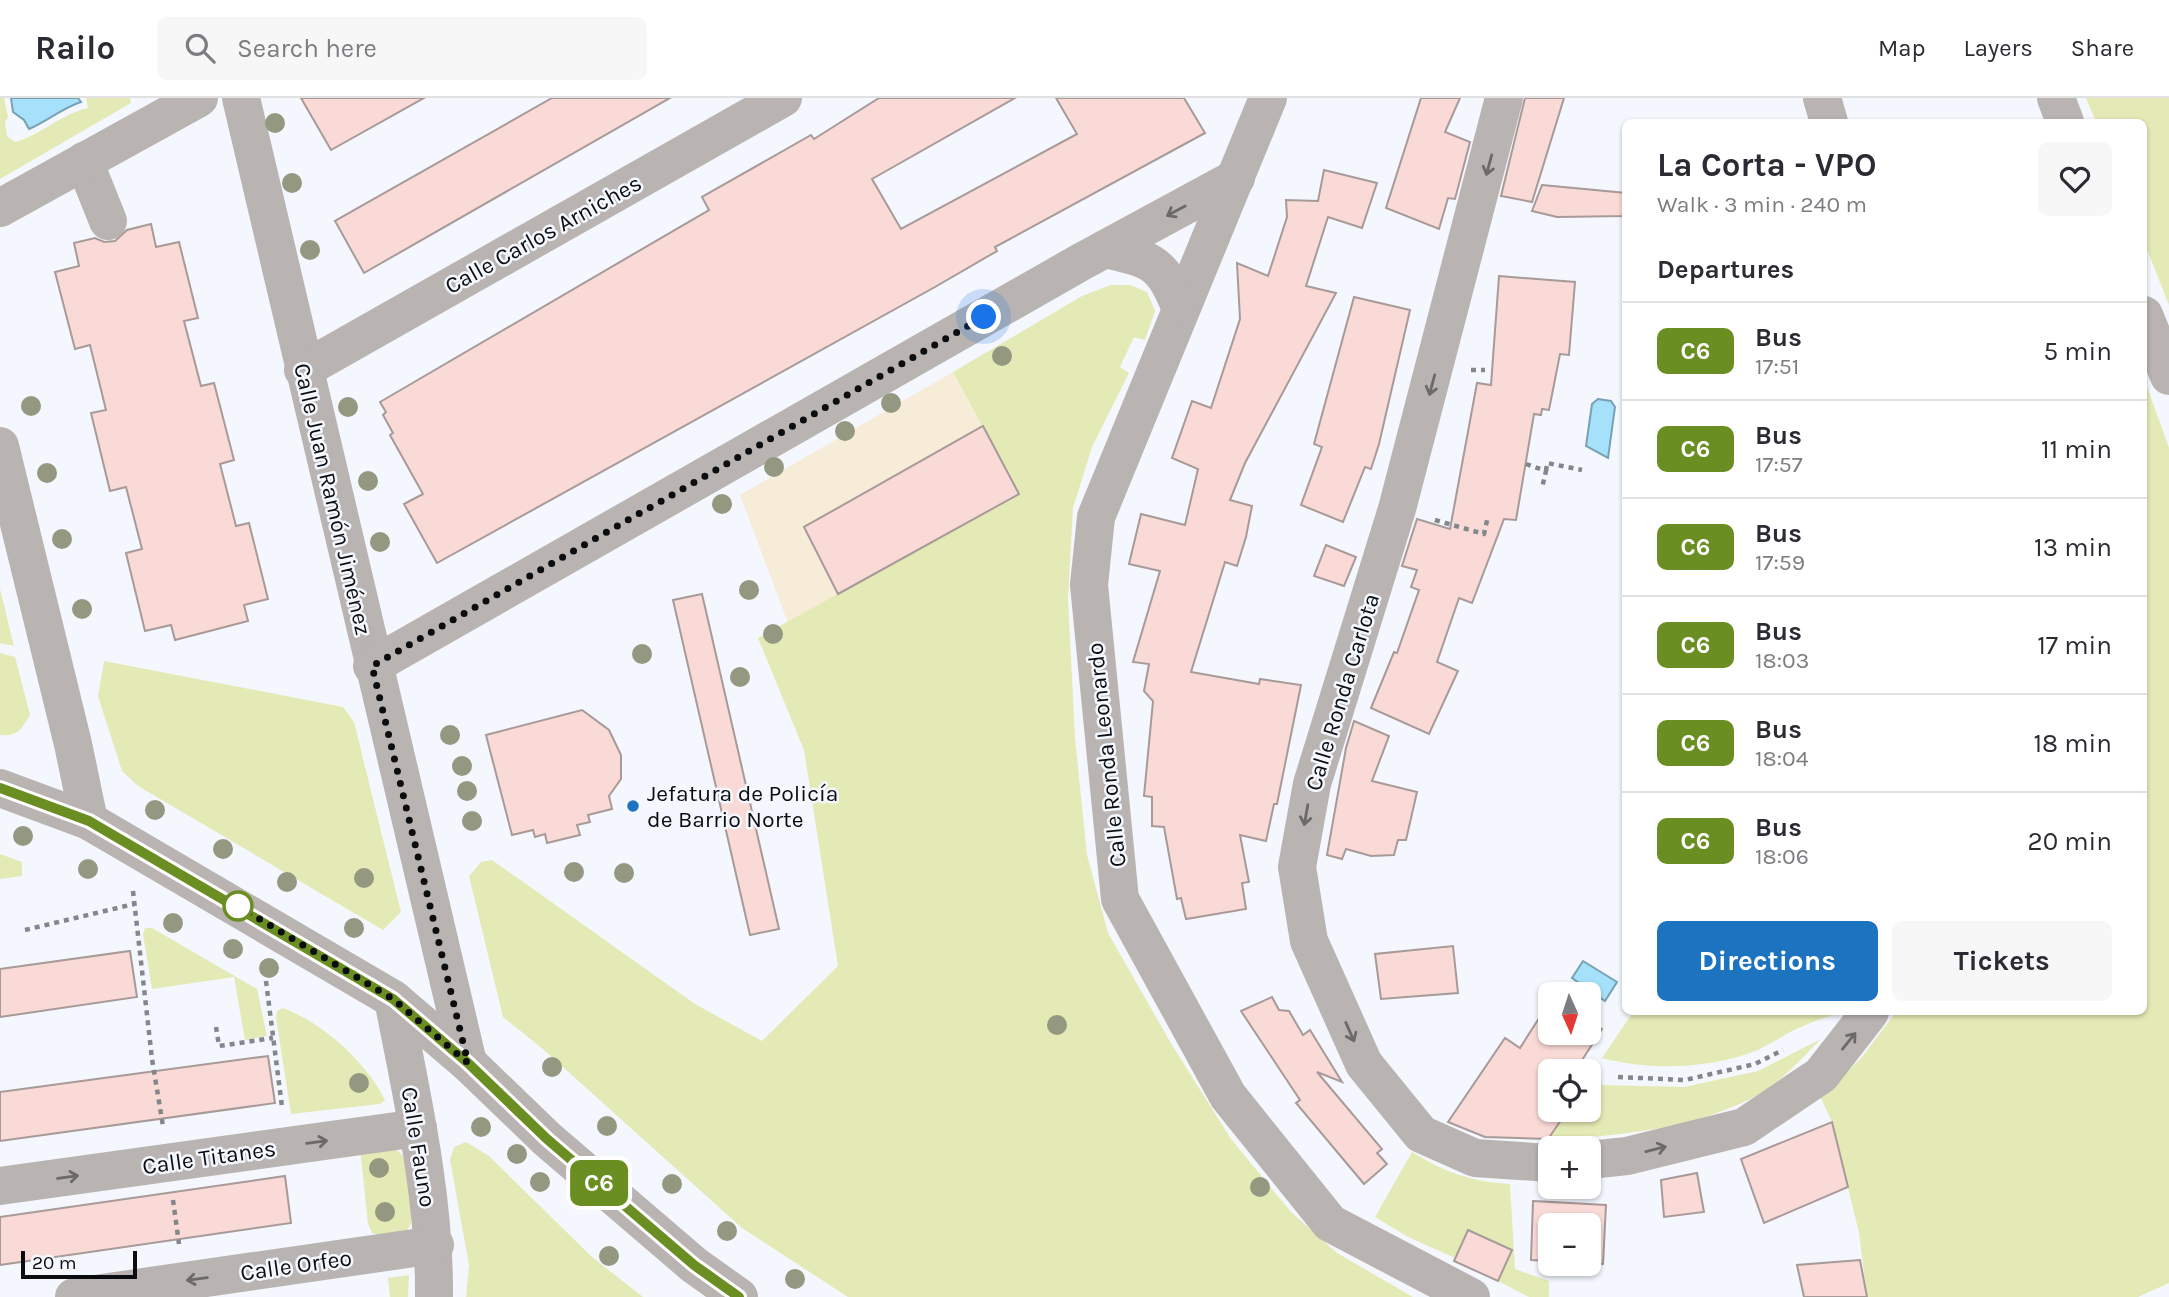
<!DOCTYPE html>
<meta charset="utf-8">
<style>
:root{--surface:#fff;--page:#f7f7f7;--text:#2b2b33;--muted:#7c7c81;--line:#e1e1e2;--accent:#1c73c0}
body{margin:0;font-family:Karla,sans-serif;background:var(--page);color:var(--text);height:100vh;display:flex;flex-direction:column;font-size:26px;white-space:nowrap}
*{box-sizing:border-box;margin:0}
p{font-size:23px;color:var(--muted)}
.icon{flex:none;width:38px;height:38px;fill:none;stroke:currentColor;stroke-width:2;stroke-linecap:round;stroke-linejoin:round}
.map{position:relative;flex:1;overflow:hidden}
.sheet{position:absolute;left:1622px;top:21px;width:525px;height:896px;display:flex;flex-direction:column;background:var(--surface);border-radius:10px;box-shadow:0 2px 5px #0004}
.sheet>*{flex:none}
.badge{padding:0 14px;border-radius:10px;font-size:24px;line-height:46px}
.needle{width:46px;rotate:177deg}
.fabs{position:absolute;left:1538px;top:884px;display:grid;gap:14px}
.fabs a{display:grid;place-items:center;width:63px;height:63px;border-radius:10px;background:var(--surface);box-shadow:0 2px 5px #0004;font-size:35px}
.scale{position:absolute;left:21px;bottom:18px;width:116px;box-sizing:border-box;padding-left:7px;border:4px solid #0b0d10;border-top:0;font-size:19px;line-height:24px;white-space:nowrap;color:#0b0d10;-webkit-text-stroke:5px #f4f7fe;paint-order:stroke}
.you{position:absolute;width:35px;height:35px;margin:-18px;border:5px solid #fff;border-radius:50%;background:#1a73e8;box-shadow:0 0 0 10px #1a73e833}
.map>.badge{position:absolute;translate:-50% -50%;box-shadow:0 0 0 4px #fff}
h2{padding:0 35px;font-size:26px;line-height:63px}
.round{display:grid;place-items:center;flex:none;width:74px;height:74px;border-radius:10px;background:var(--page)}
.overview{display:flex;align-items:center;justify-content:space-between;height:119px;padding:0 35px}
h1{font-size:33px;font-weight:700;line-height:52px}
.cta{display:flex;gap:14px;margin-top:auto;padding:14px 35px}
.cta a{flex:1;height:80px;border-radius:10px;background:var(--accent);color:#fff;font-size:28px;font-weight:700;line-height:80px;text-align:center}
.cta a+a{background:var(--page);color:var(--text)}
ul{padding:0;list-style:none}
li{display:flex;align-items:center;gap:21px;height:98px;padding:0 35px;border-top:2px solid var(--line)}
li div{flex:1}
li b{display:block;font-size:26px}
li em{font-style:normal}
li .badge{min-width:77px;font-weight:700;text-align:center}
header{display:flex;align-items:center;gap:42px;box-sizing:border-box;height:98px;padding:0 35px;background:var(--surface);border-bottom:2px solid var(--line)}
header strong{font-size:33px}
nav{display:flex;gap:38px;margin-inline-start:auto;font-size:24px}
.search{width:490px;height:63px;background:var(--page);display:flex;align-items:center;gap:18px;box-sizing:border-box;padding:0 24px;border-radius:10px;color:var(--muted);font-size:26px}
.map>svg:first-child{display:block}
.industrial{fill:#f6ecd7}
.green{fill:#e4eab5}
.water{fill:#a6e1fb;stroke:#78a1b4;stroke-width:2}
.building{fill:#f9dad7;stroke:#a79a98;stroke-width:2}
.lines{fill:none;stroke-linecap:round;stroke-linejoin:round}
.path{stroke:#83868b;stroke-width:4.5;stroke-dasharray:5 5;stroke-linecap:butt}
.minor{stroke:#b9b4b1;stroke-width:38}
.tree{fill:#959880}
.oneway{stroke:#6b6969}
.line-casing{stroke:#fff;stroke-width:16}
.line{stroke:#6b8e23;stroke-width:10}
.walk{stroke:#0b0d10;stroke-width:7;stroke-dasharray:0 12.6}
.poi-dot{fill:#1c73c0;stroke:#f4f7fe;stroke-width:2.5}
.stop-dot{fill:#fff;stroke:#6b8e23;stroke-width:3.5}
.labels{text-anchor:middle;stroke-width:5;stroke-linejoin:round;paint-order:stroke}
.street-label{font-size:23px;fill:#0b0d10;stroke:#f4f7fe}
.poi-label{font-size:23px;fill:#0b0d10;stroke:#f4f7fe;text-anchor:start}
</style>
<header>
<strong>Railo</strong>
<div class="search"><svg class="icon" aria-label="search" viewBox="0 0 24 24"><circle cx="10" cy="10" r="6"/><path d="M15 15l6 6"/></svg>Search here</div>
<nav><a>Map</a><a>Layers</a><a>Share</a></nav>
</header>
<div class="map">
<svg width="2169" height="1199" viewBox="0 0 2169 1199">
<rect width="100%" height="100%" fill="#f4f7fe"/>
<path class="industrial" d="M953,274L1019,396L788,525L740,397Z"/>
<g class="green">
<path d="M0,0H4L8,19L5,24L7,38L15,44C41,37 61,16 88,10L86,0H130L131,5L0,81Z"/>
<path d="M2086,0H2169V207L2144,144V24H2096Z"/>
<path d="M1111,187H1130L1147,194L1155,213L1145,242L1134,239L1120,269L1129,275L1092,349L1073,410L1068,500L1075,640L1087,757L1108,835L1172,947L1231,1041L1291,1114L1337,1155L1413,1199H848L742,1130L544,952L503,919L469,778L481,764L492,762L695,906L762,943L838,868L804,652L758,540L1019,396L953,274L1082,198Z"/>
<path d="M2144,280L2169,350V1185L2138,1199H1867L1859,1135L1832,1024L1821,1000L1862,959L1896,914H2144Z"/>
<path d="M0,491L14,548L0,545Z"/>
<path d="M0,555L15,559L30,617C21,631 18,639 0,637Z"/>
<path d="M104,563L343,609L354,624L401,814L383,832L138,688L122,673L98,598Z"/>
<path d="M0,756L22,764V778L0,781Z"/>
<path d="M145,830H152L257,891L267,938L245,942L234,879L152,891L143,836Z"/>
<path d="M283,910C323,925 366,964 385,1002L380,1006L291,1016L276,920L277,913Z"/>
<path d="M1633,914H1842C1829,918 1814,923 1801,929C1786,935 1773,945 1758,952C1710,971 1651,973 1602,960Z"/>
<path d="M1821,941C1803,959 1783,982 1761,995C1700,1030 1617,1039 1548,1041L1568,1012H1589V980L1597,968L1602,987L1684,989L1758,973Z"/>
<path d="M384,1043C390,1047 398,1052 402,1057C408,1065 408,1079 410,1089C415,1122 416,1147 372,1135L368,1126L360,1050Z"/>
<path d="M466,1044L489,1058L592,1159L643,1199H466L469,1167L450,1062L454,1049Z"/>
<path d="M1412,1054C1444,1074 1472,1084 1510,1086L1515,1171L1549,1183V1199H1529L1498,1183L1512,1152L1469,1132L1455,1160L1408,1139L1375,1119Z"/>
<path d="M409,1177L408,1199H390L388,1180Z"/>
</g>
<g class="water">
<path d="M11,0H78L81,4C62,10 48,23 29,31L24,22L13,14Z"/>
<path d="M1598,301L1611,303L1615,309L1608,360L1586,348L1592,306Z"/>
<path d="M1583,863L1617,884L1605,903L1572,880Z"/>
</g>
<g class="building">
<path d="M301,0H424L331,52Z"/>
<path d="M552,0H670L364,175L335,123Z"/>
<path d="M879,0H1015L872,81L901,131L1077,36L1056,0H1184L1205,35L995,149L997,153L935,189L437,465L404,406L423,396L390,337L393,335L383,317L386,314L380,304L709,112L702,99L811,37L814,41Z"/>
<path d="M1421,0H1460L1445,34L1470,44L1455,101L1448,100L1439,131L1386,110Z"/>
<path d="M1525,0H1564L1532,104L1501,98Z"/>
<path d="M1324,72L1377,85L1362,130L1328,119L1306,188L1336,195L1245,365L1230,402L1252,408L1246,439L1237,468L1225,464L1191,574L1259,586L1260,581L1301,587L1277,706H1274L1266,743L1240,737L1249,784L1242,785L1246,811L1186,821L1181,800L1177,801L1164,729L1152,728V699L1144,698L1153,603L1144,593L1149,566L1133,564L1160,473L1129,466L1141,416L1185,427L1198,371L1172,360L1192,303L1211,310L1240,221L1237,165L1268,178L1287,119L1286,102L1318,103Z"/>
<path d="M1542,87L1626,95V118L1557,119L1532,113Z"/>
<path d="M151,126L156,149L179,144L198,220L184,223L201,288L214,285L234,362L220,366L236,428L249,425L268,501L244,507L248,523L175,542L171,527L145,533L126,455L142,451L126,389L110,393L91,315L106,312L90,247L75,251L55,174L79,168L74,145L95,140L104,144L115,143L127,132Z"/>
<path d="M1499,178L1575,184L1569,257L1560,256L1549,312L1542,311L1541,317L1534,316L1516,422L1504,421L1472,505L1459,500L1437,564L1458,573L1429,636L1371,610L1394,554L1397,555L1419,492L1411,489L1417,472L1402,468L1417,421L1450,431L1477,285L1491,287Z"/>
<path d="M1354,199L1410,212L1379,346L1371,371L1365,369L1343,424L1301,407L1322,349L1314,346Z"/>
<path d="M983,328L1019,396L838,496L804,429Z"/>
<path d="M1326,447L1356,459L1344,488L1314,478Z"/>
<path d="M702,496L779,831L750,837L673,502Z"/>
<path d="M582,612L609,632L621,657V681L609,698L612,711L588,717L590,724L577,727L580,737L547,745L545,736L535,739L533,732L512,737L486,637Z"/>
<path d="M1354,623L1389,638L1372,683L1417,694L1406,742H1398L1394,757L1371,758L1346,751L1342,761L1327,757L1346,650Z"/>
<path d="M1453,848L1458,895L1381,901L1375,856Z"/>
<path d="M130,853L137,899L0,919V871Z"/>
<path d="M1272,899L1279,912L1289,913L1303,937L1310,932L1342,984L1317,974L1382,1051L1377,1055L1387,1066L1364,1086L1296,1005L1300,1002L1241,913Z"/>
<path d="M1550,903V934H1589V923L1602,931L1575,973H1550V1012H1568L1548,1041L1485,1039L1448,1024L1505,940L1520,950Z"/>
<path d="M268,958L275,1005L0,1043V994Z"/>
<path d="M1832,1024L1848,1089L1764,1125L1741,1061Z"/>
<path d="M1697,1075L1704,1114L1664,1119L1661,1082Z"/>
<path d="M285,1078L291,1125L0,1167V1119Z"/>
<path d="M1533,1103L1606,1107L1603,1166L1589,1165V1127H1550V1163L1531,1162Z"/>
<path d="M1468,1132L1512,1152L1498,1183L1454,1163Z"/>
<path d="M1860,1162L1867,1199H1804L1797,1167Z"/>
</g>
<g class="lines">
<g class="path">
<path d="M1471,272H1485"/>
<path d="M1526,366L1546,373L1542,390"/>
<path d="M1546,373L1547,365L1582,372"/>
<path d="M1435,422L1484,436L1488,418"/>
<path d="M133,793L152,961L163,1028"/>
<path d="M25,832L134,806"/>
<path d="M266,883L282,1009"/>
<path d="M216,929L219,948L273,940"/>
<path d="M1618,979L1685,982L1755,966L1783,952"/>
<path d="M173,1102L179,1146"/>
</g>
<g class="minor">
<path d="M241,0L468,965"/>
<path d="M1268,0L1096,419L1089,487L1120,801L1228,998L1330,1125L1471,1199"/>
<path d="M1504,0L1397,411L1312,686L1297,769L1309,843L1364,966L1421,1036L1475,1060L1550,1065"/>
<path d="M1822,0L1829,24"/>
<path d="M2056,0L2065,24"/>
<path d="M84,63L108,123"/>
<path d="M0,110L199,0"/>
<path d="M1105,151C1153,162 1162,164 1181,211"/>
<path d="M2144,217L2169,278"/>
<path d="M303,272L783,0"/>
<path d="M0,348L73,646L89,723"/>
<path d="M372,568L1081,164L1236,80"/>
<path d="M0,690L89,723L393,901L468,965L547,1041L694,1167L739,1199"/>
<path d="M393,901C412,999 435,1098 434,1199"/>
<path d="M1589,1062L1627,1058L1744,1029L1821,977L1870,914"/>
<path d="M0,1088L418,1030"/>
<path d="M74,1199L435,1147"/>
</g>
</g>
<g class="tree">
<circle cx="275" cy="25" r="10"/>
<circle cx="292" cy="85" r="10"/>
<circle cx="310" cy="152" r="10"/>
<circle cx="1002" cy="258" r="10"/>
<circle cx="891" cy="305" r="10"/>
<circle cx="31" cy="308" r="10"/>
<circle cx="348" cy="309" r="10"/>
<circle cx="845" cy="333" r="10"/>
<circle cx="774" cy="369" r="10"/>
<circle cx="47" cy="375" r="10"/>
<circle cx="368" cy="383" r="10"/>
<circle cx="722" cy="406" r="10"/>
<circle cx="62" cy="441" r="10"/>
<circle cx="380" cy="444" r="10"/>
<circle cx="749" cy="492" r="10"/>
<circle cx="82" cy="511" r="10"/>
<circle cx="773" cy="536" r="10"/>
<circle cx="642" cy="556" r="10"/>
<circle cx="740" cy="579" r="10"/>
<circle cx="450" cy="637" r="10"/>
<circle cx="462" cy="668" r="10"/>
<circle cx="467" cy="693" r="10"/>
<circle cx="155" cy="712" r="10"/>
<circle cx="472" cy="723" r="10"/>
<circle cx="23" cy="738" r="10"/>
<circle cx="223" cy="751" r="10"/>
<circle cx="88" cy="771" r="10"/>
<circle cx="574" cy="774" r="10"/>
<circle cx="624" cy="775" r="10"/>
<circle cx="364" cy="780" r="10"/>
<circle cx="287" cy="784" r="10"/>
<circle cx="173" cy="825" r="10"/>
<circle cx="354" cy="830" r="10"/>
<circle cx="233" cy="851" r="10"/>
<circle cx="269" cy="870" r="10"/>
<circle cx="1057" cy="927" r="10"/>
<circle cx="552" cy="969" r="10"/>
<circle cx="359" cy="985" r="10"/>
<circle cx="607" cy="1028" r="10"/>
<circle cx="481" cy="1029" r="10"/>
<circle cx="517" cy="1056" r="10"/>
<circle cx="379" cy="1070" r="10"/>
<circle cx="540" cy="1084" r="10"/>
<circle cx="672" cy="1086" r="10"/>
<circle cx="1260" cy="1089" r="10"/>
<circle cx="385" cy="1114" r="10"/>
<circle cx="727" cy="1133" r="10"/>
<circle cx="609" cy="1158" r="10"/>
<circle cx="795" cy="1181" r="10"/>
</g>
<defs><path id="oneway-shaft" d="M-6 0H5M1.5-3L5.5 0L1.5 3" fill="none" stroke-width="1.6" stroke-linecap="round" stroke-linejoin="round" transform="scale(1.75)"/></defs>
<g class="oneway">
<use href="#oneway-shaft" transform="translate(1489 67) rotate(105)"/>
<use href="#oneway-shaft" transform="translate(1176 113) rotate(152)"/>
<use href="#oneway-shaft" transform="translate(1432 287) rotate(105)"/>
<use href="#oneway-shaft" transform="translate(1306 717) rotate(100)"/>
<use href="#oneway-shaft" transform="translate(1350 934) rotate(66)"/>
<use href="#oneway-shaft" transform="translate(1849 943) rotate(-51)"/>
<use href="#oneway-shaft" transform="translate(317 1044) rotate(-8)"/>
<use href="#oneway-shaft" transform="translate(1656 1051) rotate(-14)"/>
<use href="#oneway-shaft" transform="translate(68 1079) rotate(-8)"/>
<use href="#oneway-shaft" transform="translate(197 1181) rotate(172)"/>
</g>
<g class="lines">
<g class="line-casing">
<path id="line" d="M0,690L89,723L393,901L468,965L547,1041L694,1167L739,1199"/>
</g>
<use href="#line" class="line"/>
<path class="walk" d="M238,808L393,901L468,965L372,568L984,219"/>
</g>
<circle class="poi-dot" cx="633" cy="708" r="7"/>
<circle class="stop-dot" cx="238" cy="808" r="14"/>
<g class="labels">
<g class="street-label">
<text transform="translate(543 136) rotate(-29)" y="8">Calle Carlos Arniches</text>
<text transform="translate(333 401) rotate(77)" y="8">Calle Juan Ramón Jiménez</text>
<text transform="translate(1342 594) rotate(-73)" y="8">Calle Ronda Carlota</text>
<text transform="translate(1106 657) rotate(-96)" y="8">Calle Ronda Leonardo</text>
<text transform="translate(419 1049) rotate(81)" y="8">Calle Fauno</text>
<text transform="translate(209 1059) rotate(-8)" y="8">Calle Titanes</text>
<text transform="translate(296 1167) rotate(-8)" y="8">Calle Orfeo</text>
</g>
<g class="poi-label">
<text x="647" y="703">Jefatura de Policía<tspan x="647" dy="26">de Barrio Norte</tspan></text>
</g>
</g>
</svg>
<div class="fabs">
<a><svg class="needle" viewBox="-14 -14 28 28"><path d="M0-13l5 13h-10z" fill="#e53935"/><path d="M0 13l5-13h-10z" fill="#7c7c81"/></svg></a>
<a><svg class="icon" aria-label="locate" viewBox="0 0 24 24"><circle cx="12" cy="12" r="6"/><path d="M12 2v4M12 18v4M2 12h4M18 12h4"/></svg></a>
<a>+</a>
<a>−</a>
</div>
<div class="scale">20 m</div>
<div class="you" style="left:984px;top:219px"></div>
<b class="badge" style="left:599px;top:1085px;background:#6b8e23;color:#fff">C6</b>
<section class="sheet">
<div class="overview"><div><h1>La Corta - VPO</h1><p>Walk · 3 min · 240 m</p></div><a class="round"><svg class="icon" aria-label="heart" viewBox="0 0 24 24"><path d="M12 20l-8-8c-3-5 5-10 8-4 3-6 11-1 8 4z"/></svg></a></div>
<h2>Departures</h2>
<ul>
<li><span class="badge" style="background:#6b8e23;color:#fff">C6</span><div><b>Bus</b><p>17:51</p></div><em>5 min</em></li>
<li><span class="badge" style="background:#6b8e23;color:#fff">C6</span><div><b>Bus</b><p>17:57</p></div><em>11 min</em></li>
<li><span class="badge" style="background:#6b8e23;color:#fff">C6</span><div><b>Bus</b><p>17:59</p></div><em>13 min</em></li>
<li><span class="badge" style="background:#6b8e23;color:#fff">C6</span><div><b>Bus</b><p>18:03</p></div><em>17 min</em></li>
<li><span class="badge" style="background:#6b8e23;color:#fff">C6</span><div><b>Bus</b><p>18:04</p></div><em>18 min</em></li>
<li><span class="badge" style="background:#6b8e23;color:#fff">C6</span><div><b>Bus</b><p>18:06</p></div><em>20 min</em></li>
</ul>
<div class="cta"><a>Directions</a><a>Tickets</a></div>
</section>
</div>
